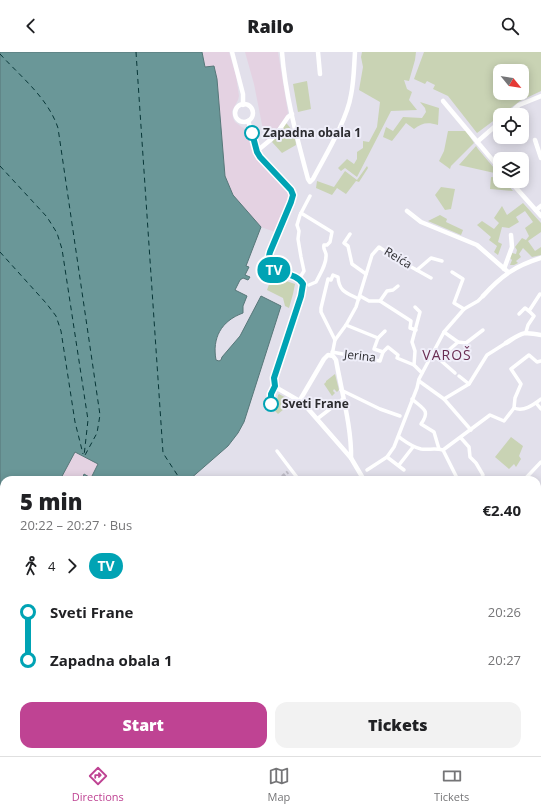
<!DOCTYPE html>
<meta charset="utf-8">
<style>
:root{--surface:#fff;--page:#f2f2f2;--text:#202124;--muted:#757577;--line:#e0e0e0;--accent:#bf4393}
body{margin:0;font-family:"Open Sans",sans-serif;background:var(--page);color:var(--text);height:100vh;display:flex;flex-direction:column;font-size:15px;white-space:nowrap}
*{box-sizing:border-box;margin:0}
p{font-size:13px;color:var(--muted)}
.icon{flex:none;width:22px;height:22px;fill:none;stroke:currentColor;stroke-width:2;stroke-linecap:round;stroke-linejoin:round}
.map{position:relative;flex:1;overflow:hidden}
.drawer{position:absolute;left:0px;top:424px;width:541px;height:280px;display:flex;flex-direction:column;background:var(--surface);border-radius:12px 12px 0 0;box-shadow:0 2px 10px #0003}
.drawer>*{flex:none}
.badge{padding:0 8px;border-radius:13px;font-size:14px;line-height:26px}
.needle{width:26px;rotate:120deg}
.fabs{position:absolute;left:493px;top:12px;display:grid;gap:8px}
.fabs a{display:grid;place-items:center;width:36px;height:36px;border-radius:8px;background:var(--surface);box-shadow:0 2px 10px #0003;font-size:20px}
.map>.badge{position:absolute;translate:-50% -50%;box-shadow:0 0 0 2px #fff}
.legs{display:flex;align-items:center;gap:6px;height:44px;padding:0 20px;font-size:13px}
.legs p{margin-inline-start:auto}
.head{display:flex;align-items:center;justify-content:space-between;height:68px;padding:0 20px}
h1{font-size:22px;font-weight:800;line-height:30px}
.action{display:flex;gap:8px;margin-top:auto;padding:8px 20px}
.action a{flex:1;height:46px;border-radius:12px;background:var(--accent);color:#fff;font-size:16px;font-weight:800;line-height:46px;text-align:center}
.action a+a{background:var(--page);color:var(--text)}
ul{padding:0 20px;list-style:none}
li{display:flex;align-items:center;gap:14px;height:48px;font-size:15px}
li i{display:grid;place-items:center;width:6px;height:100%;margin:0 5px;background:currentColor}
li i::after{content:'';width:10px;height:10px;margin:-5px;border:3px solid;border-radius:50%;background:var(--surface)}
li p{margin-inline-start:auto}
li:first-child i{background:linear-gradient(#0000 50%,currentColor 0)}
li:last-child i{background:linear-gradient(currentColor 50%,#0000 0)}
header{display:flex;justify-content:space-between;align-items:center;height:52px;padding:0 20px;background:var(--surface);font-size:18px;font-weight:800}
.dock{display:flex;justify-content:space-around;align-items:center;height:56px;border-top:1px solid var(--line);background:var(--surface);font-size:11px;color:var(--muted)}
.dock a{display:grid;justify-items:center;gap:2px}
.dock .on{color:var(--accent)}
.map>svg:first-child{display:block}
.commercial{fill:#e4d2e2}
.green{fill:#c9d3b4;fill-rule:evenodd}
.water{fill:#6a9798;stroke:#577779}
.lines{fill:none;stroke-linecap:round;stroke-linejoin:round}
.ferry{stroke:#073637;stroke-width:1;stroke-dasharray:5 4;stroke-linecap:butt}
.pedestrian-tunnel{stroke:#bebcc6;stroke-width:3.5;stroke-dasharray:3.5 2;stroke-linecap:butt}
.pedestrian{stroke:#fff;stroke-width:3.5}
.minor{stroke:#fff;stroke-width:4.5}
.tertiary{stroke:#fff;stroke-width:5.5}
.primary{stroke:#fff;stroke-width:7}
.line-1-casing{stroke:#fff;stroke-width:9}
.line-1{stroke:#00a3b4;stroke-width:6}
.stop-1-dot{fill:#fff;stroke:#00a3b4;stroke-width:2}
.labels{text-anchor:middle;stroke-width:4;stroke-linejoin:round;paint-order:stroke}
.stop-label{font-size:12px;font-weight:bold;fill:#2c2c30;stroke:#efeef9;text-anchor:start}
.street-label{font-size:12px;fill:#2c2c30;stroke:#efeef9}
.quarter-label{font-size:14px;letter-spacing:1px;fill:#6a2d53;stroke:#efeef9}
</style>
<header><svg class="icon" aria-label="back" viewBox="0 0 24 24"><path d="M15 5l-7 7 7 7"/></svg>Railo<svg class="icon" aria-label="search" viewBox="0 0 24 24"><circle cx="10" cy="10" r="6"/><path d="M15 15l6 6"/></svg></header>
<div class="map">
<svg width="541" height="704" viewBox="0 0 541 704">
<rect width="100%" height="100%" fill="#e2e0eb"/>
<g class="commercial">
<path d="M202,0H229L236,24L239,44L238,48L232,59L233,66L235,70L246,78L248,82L251,96L258,106L284,134L289,141L288,149L275,180L261,175L233,143L225,124L217,27L205,15Z"/>
<path d="M245,0H278L288,61L273,83L269,87L265,88L254,32Z"/>
<path d="M75,400L98,412L91,426L85,423L82,428H60Z"/>
</g>
<g class="green">
<path d="M362,0H416L415,8L409,29L404,28L407,37L412,40L409,48L417,58L391,59L357,125L345,116L341,119L338,116L347,107L354,112L357,107V100L363,96V89L369,90L377,75L380,50L359,38L363,15L361,5Z"/>
<path d="M424,0H541V39L520,49L477,81L448,44L433,37L435,33L427,29L425,32L414,27ZM500,19H522V41H500Z"/>
<path d="M307,29L311,57L298,60L293,32Z"/>
<path d="M420,50L439,56L438,73C427,70 422,71 414,77L406,71L392,89L383,85L386,75L393,79L403,65L422,66L426,60L425,56Z"/>
<path d="M286,71C293,78 295,83 296,93L282,101L272,90Z"/>
<path d="M448,79H466L474,91L451,114L450,117L439,109L444,99Z"/>
<path d="M476,94L478,97L499,122L459,113Z"/>
<path d="M367,114L368,116L359,130L356,129L346,142L337,136L332,143L316,136L317,129L334,135L345,119L357,128Z"/>
<path d="M491,125L500,126V129H505L513,139L490,137Z"/>
<path d="M441,135L455,137L451,157L445,158L435,143Z"/>
<path d="M523,151L541,171V180L528,189L535,199L541,195V203L532,205L523,196L519,202L521,205L516,209L518,211L514,213H510L512,208L510,206L512,201L516,202L517,198L515,195L522,186L526,188L529,184L525,176L533,170L525,159L516,165L519,170L509,176L502,175L498,190L502,192L498,203L494,200L497,194L489,188L491,185L477,173L482,169L494,177L499,171L494,166L502,154L507,163Z"/>
<path d="M440,163L447,167L446,170L463,178L461,183L428,169Z"/>
<path d="M272,224L295,232L293,242L289,256L285,254L283,246L267,238Z"/>
<path d="M335,322L339,338L337,340L334,337L333,339L335,341L332,344L324,332L326,330V329Z"/>
<path d="M279,342L290,348V352L278,362L275,359L278,343Z"/>
<path d="M511,385L523,394L519,404L521,407L516,415L514,412L509,417L495,405Z"/>
<path d="M165,700H245L246,704H166Z"/>
</g>
<path class="water" d="M0,0H202L205,15L214,14L217,27L225,124L233,143L261,175L246,214L249,215L245,223L250,225L248,228L243,226L240,228L235,238L247,244L243,254V261C221,269 212,286 216,308L219,309L221,308L222,305L240,284L261,244L281,254L244,370L238,381L228,394L189,428H173L170,426L169,428H82L84,422L91,426L98,412L75,400L60,428H4V531L0,536Z"/>
<g class="lines">
<g class="ferry">
<path d="M136,0L163,401L178,424L177,428"/>
<path d="M0,2C21,25 48,46 58,76L100,363L97,381L84,405"/>
<path d="M0,114L47,165L57,181L62,197L88,368L84,404"/>
<path d="M0,200L46,251L56,264L61,279L75,370L83,402"/>
</g>
<path class="pedestrian-tunnel" d="M278,428L288,420"/>
<g class="pedestrian">
<path d="M301,161L332,180L330,190L327,193H324C323,197 325,198 326,202C327,212 320,222 316,230L309,233"/>
<path d="M350,182L344,191L348,194L352,212L366,222"/>
<path d="M417,218L431,206L442,209"/>
<path d="M452,220L463,227L454,251L464,257"/>
<path d="M299,227L304,219L301,205L298,187L299,179L297,173L300,163L310,144"/>
<path d="M360,244L369,249H380L411,269L410,276L416,278"/>
<path d="M380,249L387,239L393,238L398,234"/>
<path d="M415,255L420,260L412,290L415,299L414,313L422,321"/>
<path d="M519,262L525,256L529,259"/>
<path d="M346,273L378,286L374,297L383,300L388,295L398,303L397,306L414,313"/>
<path d="M444,280L458,290L466,291L483,278"/>
<path d="M526,280L528,273L534,264L529,259L540,242"/>
<path d="M378,286L385,279"/>
<path d="M335,288L321,260V256L328,227L331,228L333,223L338,225C339,240 347,241 359,247"/>
<path d="M332,300L380,309L383,300"/>
<path d="M332,303L335,288L346,273L356,255L372,203L379,195L397,207L431,226"/>
<path d="M431,304L439,307L458,290"/>
<path d="M439,307L455,321"/>
<path d="M459,324L469,332"/>
<path d="M419,329L444,347L469,332L487,303L506,291"/>
<path d="M341,338L380,357L400,364"/>
<path d="M412,347C423,357 431,358 421,372L434,380L439,397"/>
<path d="M444,347L471,378"/>
<path d="M536,351L541,357"/>
<path d="M514,356L515,346L521,332L511,317L529,303L537,310L541,309"/>
<path d="M317,367L343,347"/>
<path d="M399,385C406,390 412,395 421,397C428,398 436,396 443,398L490,363L504,369L514,356C524,360 533,353 541,347"/>
<path d="M461,386L469,395L470,405L476,411L483,423L482,425L487,428"/>
<path d="M443,398L457,426L453,428"/>
<path d="M277,399L299,428"/>
<path d="M387,405L404,418"/>
<path d="M399,413L413,395"/>
<path d="M367,418L387,405L394,395L417,336L419,327L444,280L464,257L478,249L483,244"/>
<path d="M406,427L407,428"/>
<path d="M524,428L541,410"/>
<path d="M537,540L541,535"/>
<path d="M89,700L95,704"/>
<path d="M398,700L401,704"/>
<path d="M539,704L541,702"/>
</g>
<g class="minor">
<path d="M232,0L243,42V53"/>
<path d="M282,0C285,42 297,86 308,127L310,130L313,127C325,104 347,68 351,43C354,29 354,14 355,0"/>
<path d="M318,0L320,22"/>
<path d="M443,49L500,117"/>
<circle cx="244" cy="61" r="9"/>
<path d="M508,63L519,53L541,44"/>
<path d="M248,69L260,105L291,138L293,143L291,150L270,200C262,228 293,215 303,232L301,244L275,326L274,332L277,336L303,351L351,406L364,428"/>
<path d="M535,88L541,106"/>
<path d="M477,90L500,70"/>
<path d="M257,99L275,84L288,65L292,62"/>
<path d="M510,129L541,164"/>
<path d="M536,158L541,154"/>
<path d="M407,159L421,170L477,193L508,220"/>
<path d="M504,217L512,195L511,183"/>
<path d="M483,244C501,224 515,214 541,206"/>
<path d="M506,291C522,281 522,279 541,283"/>
<path d="M300,348L324,307L328,303L333,304L336,308C341,337 352,377 351,406"/>
<path d="M0,551L4,545"/>
<path d="M537,610L541,604"/>
<path d="M537,625L541,632"/>
<path d="M485,700L487,704"/>
<path d="M326,704V700"/>
<path d="M352,704V700"/>
</g>
<g class="tertiary">
<path d="M0,651L4,653"/>
<path d="M0,658L4,660"/>
<path d="M60,700L62,704"/>
</g>
<g class="primary">
<path d="M0,567H4"/>
<path d="M0,622L4,615"/>
</g>
</g>
<g class="lines">
<g class="line-1-casing">
<path id="line-1" d="M252,81L257,100L260,105L291,138L293,143L291,150L270,200C262,228 293,215 303,232L301,244L274,326L275,334L271,342V352"/>
</g>
<use href="#line-1" class="line-1"/>
</g>
<g class="stop-1-dot">
<circle cx="252" cy="81" r="7"/>
<circle cx="271" cy="352" r="7"/>
</g>
<g class="labels">
<g class="stop-label">
<text x="263" y="85">Zapadna obala 1</text>
<text x="282" y="356">Sveti Frane</text>
</g>
<g class="street-label">
<text transform="translate(398 206) rotate(31)" y="4">Reića</text>
<text transform="translate(360 304) rotate(6)" y="4">Jerina</text>
</g>
<g class="quarter-label">
<text x="447" y="308">VAROŠ</text>
</g>
</g>
</svg>
<div class="fabs">
<a><svg class="needle" viewBox="-14 -14 28 28"><path d="M0-13l5 13h-10z" fill="#e53935"/><path d="M0 13l5-13h-10z" fill="#757577"/></svg></a>
<a><svg class="icon" aria-label="locate" viewBox="0 0 24 24"><circle cx="12" cy="12" r="6"/><path d="M12 2v4M12 18v4M2 12h4M18 12h4"/></svg></a>
<a><svg class="icon" aria-label="layers" viewBox="0 0 24 24"><path d="M12 4l9 5-9 5-9-5zM3 14l9 5 9-5"/></svg></a>
</div>
<b class="badge" style="left:274px;top:218px;background:#00a3b4;color:#fff">TV</b>
<section class="drawer">
<div class="head"><div><h1>5 min</h1><p>20:22 – 20:27 · Bus</p></div><b>€2.40</b></div>
<div class="legs"><svg class="icon" aria-label="walk" viewBox="0 0 24 24"><circle cx="13" cy="4" r="2"/><path d="M13 8l-2 6 4 7M11 14l-3 7M7 12l3-4h3l4 4"/></svg>4<svg class="icon" aria-label="forward" viewBox="0 0 24 24"><path d="M9 5l7 7-7 7"/></svg><b class="badge" style="background:#00a3b4;color:#fff">TV</b></div>
<ul>
<li><i style="color:#00a3b4"></i><b>Sveti Frane</b><p>20:26</p></li>
<li><i style="color:#00a3b4"></i><b>Zapadna obala 1</b><p>20:27</p></li>
</ul>
<div class="action"><a>Start</a><a>Tickets</a></div>
</section>
</div>
<nav class="dock">
<a class="on"><svg class="icon" aria-label="directions" viewBox="0 0 24 24"><path d="M12 3l9 9-9 9-9-9zM9 14v-3h6M13 9l2 2-2 2"/></svg>Directions</a>
<a><svg class="icon" aria-label="map" viewBox="0 0 24 24"><path d="M3 6l6-2 6 2 6-2v14l-6 2-6-2-6 2zM9 4v14M15 6v14"/></svg>Map</a>
<a><svg class="icon" aria-label="tickets" viewBox="0 0 24 24"><path d="M3 7h18v10H3zM15 7v10"/></svg>Tickets</a>
</nav>
